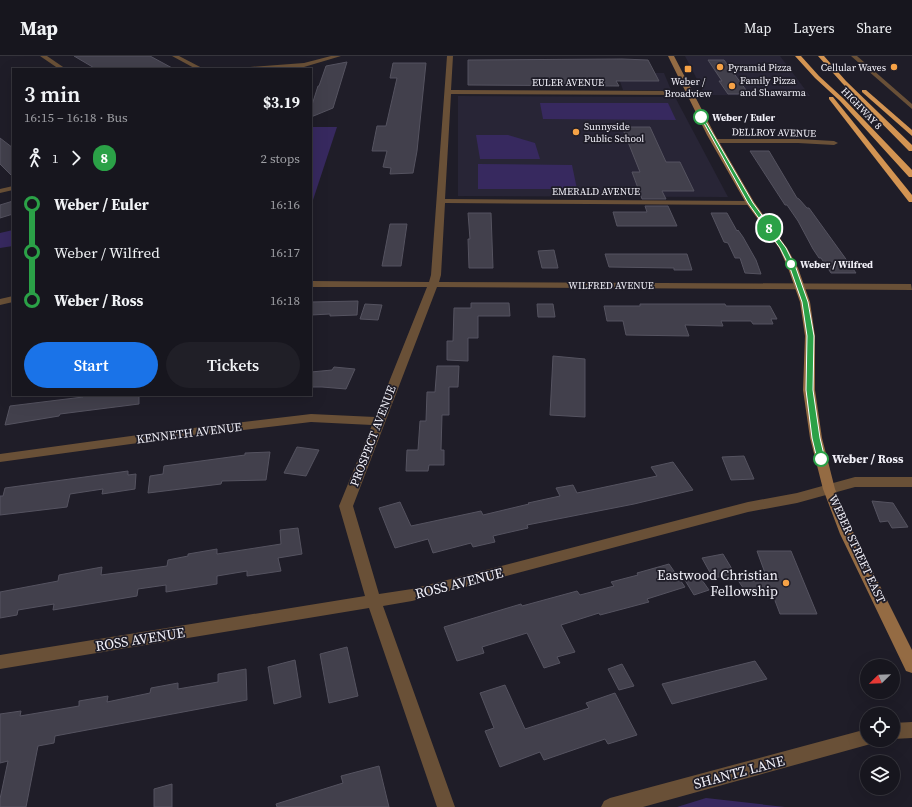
<!DOCTYPE html>
<meta charset="utf-8">
<style>
:root{--surface:#17161e;--page:#201f27;--text:#f1f3f6;--muted:#9e9fa4;--line:#36353c;--accent:#1a73e8}
body{margin:0;font-family:"Source Serif 4",serif;background:var(--page);color:var(--text);height:100vh;display:flex;flex-direction:column;font-size:15px;white-space:nowrap}
*{box-sizing:border-box;margin:0}
p{font-size:13px;color:var(--muted)}
.icon{flex:none;width:22px;height:22px;fill:none;stroke:currentColor;stroke-width:2;stroke-linecap:round;stroke-linejoin:round}
.map{position:relative;flex:1;overflow:hidden}
.panel{position:absolute;left:12px;top:12px;width:300px;height:328px;display:flex;flex-direction:column;background:var(--surface);border-radius:0px;box-shadow:0 4px 16px #0002,0 0 0 1px var(--line)}
.panel>*{flex:none}
.badge{padding:0 8px;border-radius:13px;font-size:14px;line-height:26px}
.needle{width:26px;rotate:247deg}
.fabs{position:absolute;left:860px;top:603px;display:grid;gap:8px}
.fabs a{display:grid;place-items:center;width:40px;height:40px;border-radius:50%;background:var(--surface);box-shadow:0 4px 16px #0002,0 0 0 1px var(--line);font-size:20px}
.map>.badge{position:absolute;translate:-50% -50%;box-shadow:0 0 0 2px #fff}
.legs{display:flex;align-items:center;gap:6px;height:44px;padding:0 12px;font-size:13px}
.legs p{margin-inline-start:auto}
.overview{display:flex;align-items:center;justify-content:space-between;height:68px;padding:0 12px}
h1{font-size:22px;font-weight:600;line-height:30px}
.button{display:flex;gap:8px;margin-top:auto;padding:8px 12px}
.button a{flex:1;height:46px;border-radius:24px;background:var(--accent);color:#fff;font-size:16px;font-weight:600;line-height:46px;text-align:center}
.button a+a{background:var(--page);color:var(--text)}
ul{padding:0 12px;list-style:none}
li{display:flex;align-items:center;gap:14px;height:48px;font-size:15px}
li i{display:grid;place-items:center;width:6px;height:100%;margin:0 5px;background:currentColor}
li i::after{content:'';width:10px;height:10px;margin:-5px;border:3px solid;border-radius:50%;background:var(--surface)}
li p{margin-inline-start:auto}
li:first-child i{background:linear-gradient(#0000 50%,currentColor 0)}
li:last-child i{background:linear-gradient(currentColor 50%,#0000 0)}
header{display:flex;align-items:center;gap:24px;box-sizing:border-box;height:56px;padding:0 20px;background:var(--surface);border-bottom:1px solid var(--line)}
header strong{font-size:19px}
nav{display:flex;gap:22px;margin-inline-start:auto;font-size:14px}
.map>svg:first-child{display:block}
.built{fill:#282536}
.green{fill:#37295f}
.building{fill:#42404c;stroke:#555360}
.lines{fill:none;stroke-linecap:round;stroke-linejoin:round}
.minor{fill:#695037;fill-rule:evenodd}
.tertiary{fill:#695037;fill-rule:evenodd}
.secondary{fill:#946b43;fill-rule:evenodd}
.motorway{fill:#d39452;fill-rule:evenodd}
.line-1{fill:#2ba147;stroke:#fff}
.poi-dot{fill:#f6a246;stroke:#1f1d28;stroke-width:1.5}
.stop-1-dot{fill:#fff;stroke:#2ba147;stroke-width:2}
.labels{text-anchor:middle;stroke-width:3.5;stroke-linejoin:round;paint-order:stroke}
.far-poi-label{font-size:10px;fill:#f2f1f9;stroke:#1f1d28;text-anchor:start}
.far-street-label{font-size:10px;fill:#f2f1f9;stroke:#1f1d28}
.far-stop-label{font-size:10px;font-weight:bold;fill:#f2f1f9;stroke:#1f1d28;text-anchor:start}
.street-label{font-size:12px;fill:#f2f1f9;stroke:#1f1d28}
.stop-label{font-size:12px;font-weight:bold;fill:#f2f1f9;stroke:#1f1d28;text-anchor:start}
.near-poi-label{font-size:14px;fill:#f2f1f9;stroke:#1f1d28;text-anchor:end}
.near-street-label{font-size:14px;fill:#f2f1f9;stroke:#1f1d28}
</style>
<header>
<strong>Map</strong>
<nav><a>Map</a><a>Layers</a><a>Share</a></nav>
</header>
<div class="map">
<svg width="912" height="751" viewBox="0 0 912 751">
<rect width="100%" height="100%" fill="#1f1d28"/>
<g class="built">
<path d="M685,0H780L810,40L705,39Z"/>
<path d="M617,17H664L671,34H623Z"/>
<path d="M458,40L675,41L728,141L458,140Z"/>
</g>
<g class="green">
<path d="M540,47H668L676,64L543,63Z"/>
<path d="M311,71H337L311,150Z"/>
<path d="M476,79H508L535,87L540,103H480Z"/>
<path d="M478,108L572,109L577,133H478Z"/>
<path d="M13,174V190L0,192V177Z"/>
<path d="M706,742L785,751H677Z"/>
</g>
<g class="building">
<path d="M74,0H150L174,13H96Z"/>
<path d="M622,3L648,4L659,25H616L619,30L468,29V4Z"/>
<path d="M708,4H724L749,38H728L719,25H722Z"/>
<path d="M347,6L333,52L311,61V52L318,30H319L326,10Z"/>
<path d="M393,7H426L417,95L413,117L390,118L391,112L383,111L387,95H372L377,70H386L397,22H390Z"/>
<path d="M622,71H650L666,106H680L694,135H662L666,143H642L632,116H640Z"/>
<path d="M0,82L13,92V121L0,108Z"/>
<path d="M750,95H769L797,142L799,143L807,152H809L856,217H831L821,202H819L813,193L798,165L787,149H785Z"/>
<path d="M13,145V158L0,162V149Z"/>
<path d="M645,150H668L677,170H617L613,156H647Z"/>
<path d="M468,157H491L493,212H469L468,183H470Z"/>
<path d="M711,157H727L737,175L738,174L743,181L756,204L761,218L745,217L740,202H735L728,187L724,186Z"/>
<path d="M390,168H407L401,210H382Z"/>
<path d="M554,194L558,212H542L538,195Z"/>
<path d="M605,198H687L692,214H674V212L609,211Z"/>
<path d="M358,245L357,259L330,260V258L311,259V246Z"/>
<path d="M471,247H509L510,260H478V282H468V305L447,304V285H453L454,252H471Z"/>
<path d="M365,248L382,249L378,264L360,263Z"/>
<path d="M537,248H553L555,261H538Z"/>
<path d="M640,248H725L726,250H770L777,263H771L773,268H753L751,265H721L723,270L685,269L689,280L626,279L623,265H607L604,250H640Z"/>
<path d="M553,300L585,303V361L550,359Z"/>
<path d="M437,310H459L458,331H449V359H442L441,394H444V409H429L428,415H406L407,394H418L420,365H426L427,336H435Z"/>
<path d="M334,311L355,313L346,333L322,331H311V316L332,314Z"/>
<path d="M83,339H139V348L60,358L59,360L5,369L10,350L83,341Z"/>
<path d="M297,391L319,394L306,420L284,417Z"/>
<path d="M270,396L266,424L222,425L221,428L148,437L150,420L163,418L164,410L245,399V397Z"/>
<path d="M744,400L754,423L731,424L722,401Z"/>
<path d="M673,406L693,434L634,448L527,469L528,472L493,480L495,486L473,491L471,487L433,497L428,483L395,492L379,452L400,446L411,470L481,455L483,459L529,448L528,447L560,440L556,432L573,429L577,437L657,420L651,411Z"/>
<path d="M128,415V419L136,418L135,433L102,438L103,433L70,438L67,451L0,459V440H3L5,432Z"/>
<path d="M872,445L893,447L908,471L892,472L888,465L880,466Z"/>
<path d="M298,472L302,498L278,502L281,515L247,520V515L217,520V528L166,536V529L138,533L137,540L53,554L54,548L18,554L17,559L0,562V536L58,525L59,519L102,511L101,519L167,510L168,504L188,500V498L217,493V498L281,488L280,474Z"/>
<path d="M757,495H791L817,558H780L771,534L748,539L737,523L765,517Z"/>
<path d="M723,498L735,518L713,522L702,502Z"/>
<path d="M669,508L685,531L647,543L649,546L600,559L599,557L561,569L575,596L557,601L560,607L544,612L527,577L482,591L484,597L457,605L444,571L521,548L522,550L577,535L580,539L614,530L611,526L638,519L637,517Z"/>
<path d="M697,517L709,534L694,539L683,521Z"/>
<path d="M347,591L358,640L329,647L320,598Z"/>
<path d="M295,604L301,641L274,648L268,611Z"/>
<path d="M755,605L767,623L672,648L662,628Z"/>
<path d="M622,608L634,630L619,634L608,613Z"/>
<path d="M246,613L247,644L55,680L54,687L38,690L26,751H0V743L8,705L0,707V658L21,655L20,660L79,650V645L108,640L107,646L150,637L151,632L178,627V633L218,626V618Z"/>
<path d="M505,629L525,673L589,652L586,647L615,637L637,679L608,688L605,683L544,704L540,696L500,711L485,675L494,672L480,637Z"/>
<path d="M379,710L389,751H277L276,748L343,727L341,720Z"/>
<path d="M172,728V751H154V733Z"/>
</g>
<g class="lines">
<g class="minor">
<path d="M40,0H47L66,13H59Z"/>
<path d="M172,0H179L204,13H196Z"/>
<path d="M331,0H341L304,11L247,13L250,11L304,7Z"/>
<path d="M447,0H453L451,34L689,35L692,37L689,39L451,38L445,143L750,145L754,147L750,149L445,147L441,219L439,226L911,228L912,234L437,231L353,450L379,538L412,533L748,446L797,437L855,421H912V431H855L797,447L748,456L412,545L383,550L455,751H437L369,552L0,613V599L365,540L339,450L372,369L311,366L160,384L0,406V398L160,376L311,358L375,361L427,231H311V225L429,226L431,219Z"/>
<path d="M712,83H798L834,85L838,87L834,89L798,87H715L711,85Z"/>
<path d="M13,130V134L0,137V133Z"/>
<path d="M13,240V246L0,249V243Z"/>
<path d="M912,666V682L893,683V667Z"/>
<path d="M867,673V684H874L873,687L867,689L643,751H601L604,745L610,742Z"/>
</g>
<path class="tertiary" d="M851,0H857L912,48V53Z"/>
<path class="secondary" d="M668,0H674L715,79L754,146L787,192L798,212L810,246L815,280V334L822,382L835,433L854,478L912,594V617L906,615L840,478L823,433L810,382L803,334L805,280L800,246L788,212L779,192L746,147L707,79Z"/>
<g class="motorway">
<path d="M795,0H801L819,20L844,43L912,114V121H909L840,45L815,22Z"/>
<path d="M818,0H824L846,25L912,89V95H909L842,27Z"/>
<path d="M862,34H866L912,74V80L862,36Z"/>
<path d="M829,41H833L912,139V146H909L829,43Z"/>
</g>
</g>
<path class="line-1" d="M700,60L703,61L753,147L786,192L796,212L808,246L814,280L813,334L820,382L825,403L824,405L821,406L817,403L812,382L806,334L807,280L802,246L790,212L780,192L748,147Z"/>
<g class="poi-dot">
<circle cx="720" cy="11" r="4"/>
<circle cx="894" cy="11" r="4"/>
<rect x="684" y="9" width="8" height="8" rx="2"/>
<circle cx="732" cy="30" r="4"/>
<circle cx="576" cy="76" r="4"/>
<circle cx="786" cy="527" r="4"/>
</g>
<g class="stop-1-dot">
<circle cx="701" cy="61" r="7"/>
<circle cx="791" cy="208" r="5"/>
<circle cx="821" cy="403" r="7"/>
</g>
<g class="labels">
<g class="far-poi-label">
<text x="728" y="15">Pyramid Pizza</text>
<text x="886" y="15" text-anchor="end">Cellular Waves</text>
<text x="740" y="28">Family Pizza<tspan x="740" dy="12">and Shawarma</tspan></text>
<text x="688" y="29" text-anchor="middle">Weber /<tspan x="688" dy="12">Broadview</tspan></text>
<text x="584" y="74">Sunnyside<tspan x="584" dy="12">Public School</tspan></text>
</g>
<g class="far-street-label">
<text x="568" y="30">EULER AVENUE</text>
<text transform="translate(862 52) rotate(46)" y="4">HIGHWAY 8</text>
<text transform="translate(774 76) rotate(1)" y="4">DELLROY AVENUE</text>
<text x="596" y="139">EMERALD AVENUE</text>
<text x="611" y="233">WILFRED AVENUE</text>
</g>
<g class="far-stop-label">
<text x="712" y="65">Weber / Euler</text>
<text x="800" y="212">Weber / Wilfred</text>
</g>
<g class="street-label">
<text transform="translate(189 377) rotate(-7)" y="4">KENNETH AVENUE</text>
<text transform="translate(373 380) rotate(-69)" y="4">PROSPECT AVENUE</text>
<text transform="translate(857 493) rotate(65)" y="4">WEBER STREET EAST</text>
</g>
<g class="stop-label">
<text x="832" y="407">Weber / Ross</text>
</g>
<g class="near-poi-label">
<text x="778" y="524">Eastwood Christian<tspan x="778" dy="16">Fellowship</tspan></text>
</g>
<g class="near-street-label">
<text transform="translate(459 527) rotate(-14)" y="5">ROSS AVENUE</text>
<text transform="translate(140 583) rotate(-9)" y="5">ROSS AVENUE</text>
<text transform="translate(739 716) rotate(-15)" y="5">SHANTZ LANE</text>
</g>
</g>
</svg>
<div class="fabs">
<a><svg class="needle" viewBox="-14 -14 28 28"><path d="M0-13l5 13h-10z" fill="#e53935"/><path d="M0 13l5-13h-10z" fill="#9e9fa4"/></svg></a>
<a><svg class="icon" aria-label="locate" viewBox="0 0 24 24"><circle cx="12" cy="12" r="6"/><path d="M12 2v4M12 18v4M2 12h4M18 12h4"/></svg></a>
<a><svg class="icon" aria-label="layers" viewBox="0 0 24 24"><path d="M12 4l9 5-9 5-9-5zM3 14l9 5 9-5"/></svg></a>
</div>
<b class="badge" style="left:769px;top:172px;background:#2ba147;color:#fff">8</b>
<section class="panel">
<div class="overview"><div><h1>3 min</h1><p>16:15 – 16:18 · Bus</p></div><b>$3.19</b></div>
<div class="legs"><svg class="icon" aria-label="walk" viewBox="0 0 24 24"><circle cx="13" cy="4" r="2"/><path d="M13 8l-2 6 4 7M11 14l-3 7M7 12l3-4h3l4 4"/></svg>1<svg class="icon" aria-label="forward" viewBox="0 0 24 24"><path d="M9 5l7 7-7 7"/></svg><b class="badge" style="background:#2ba147;color:#fff">8</b><p>2 stops</p></div>
<ul>
<li><i style="color:#2ba147"></i><b>Weber / Euler</b><p>16:16</p></li>
<li><i style="color:#2ba147"></i><span>Weber / Wilfred</span><p>16:17</p></li>
<li><i style="color:#2ba147"></i><b>Weber / Ross</b><p>16:18</p></li>
</ul>
<div class="button"><a>Start</a><a>Tickets</a></div>
</section>
</div>
